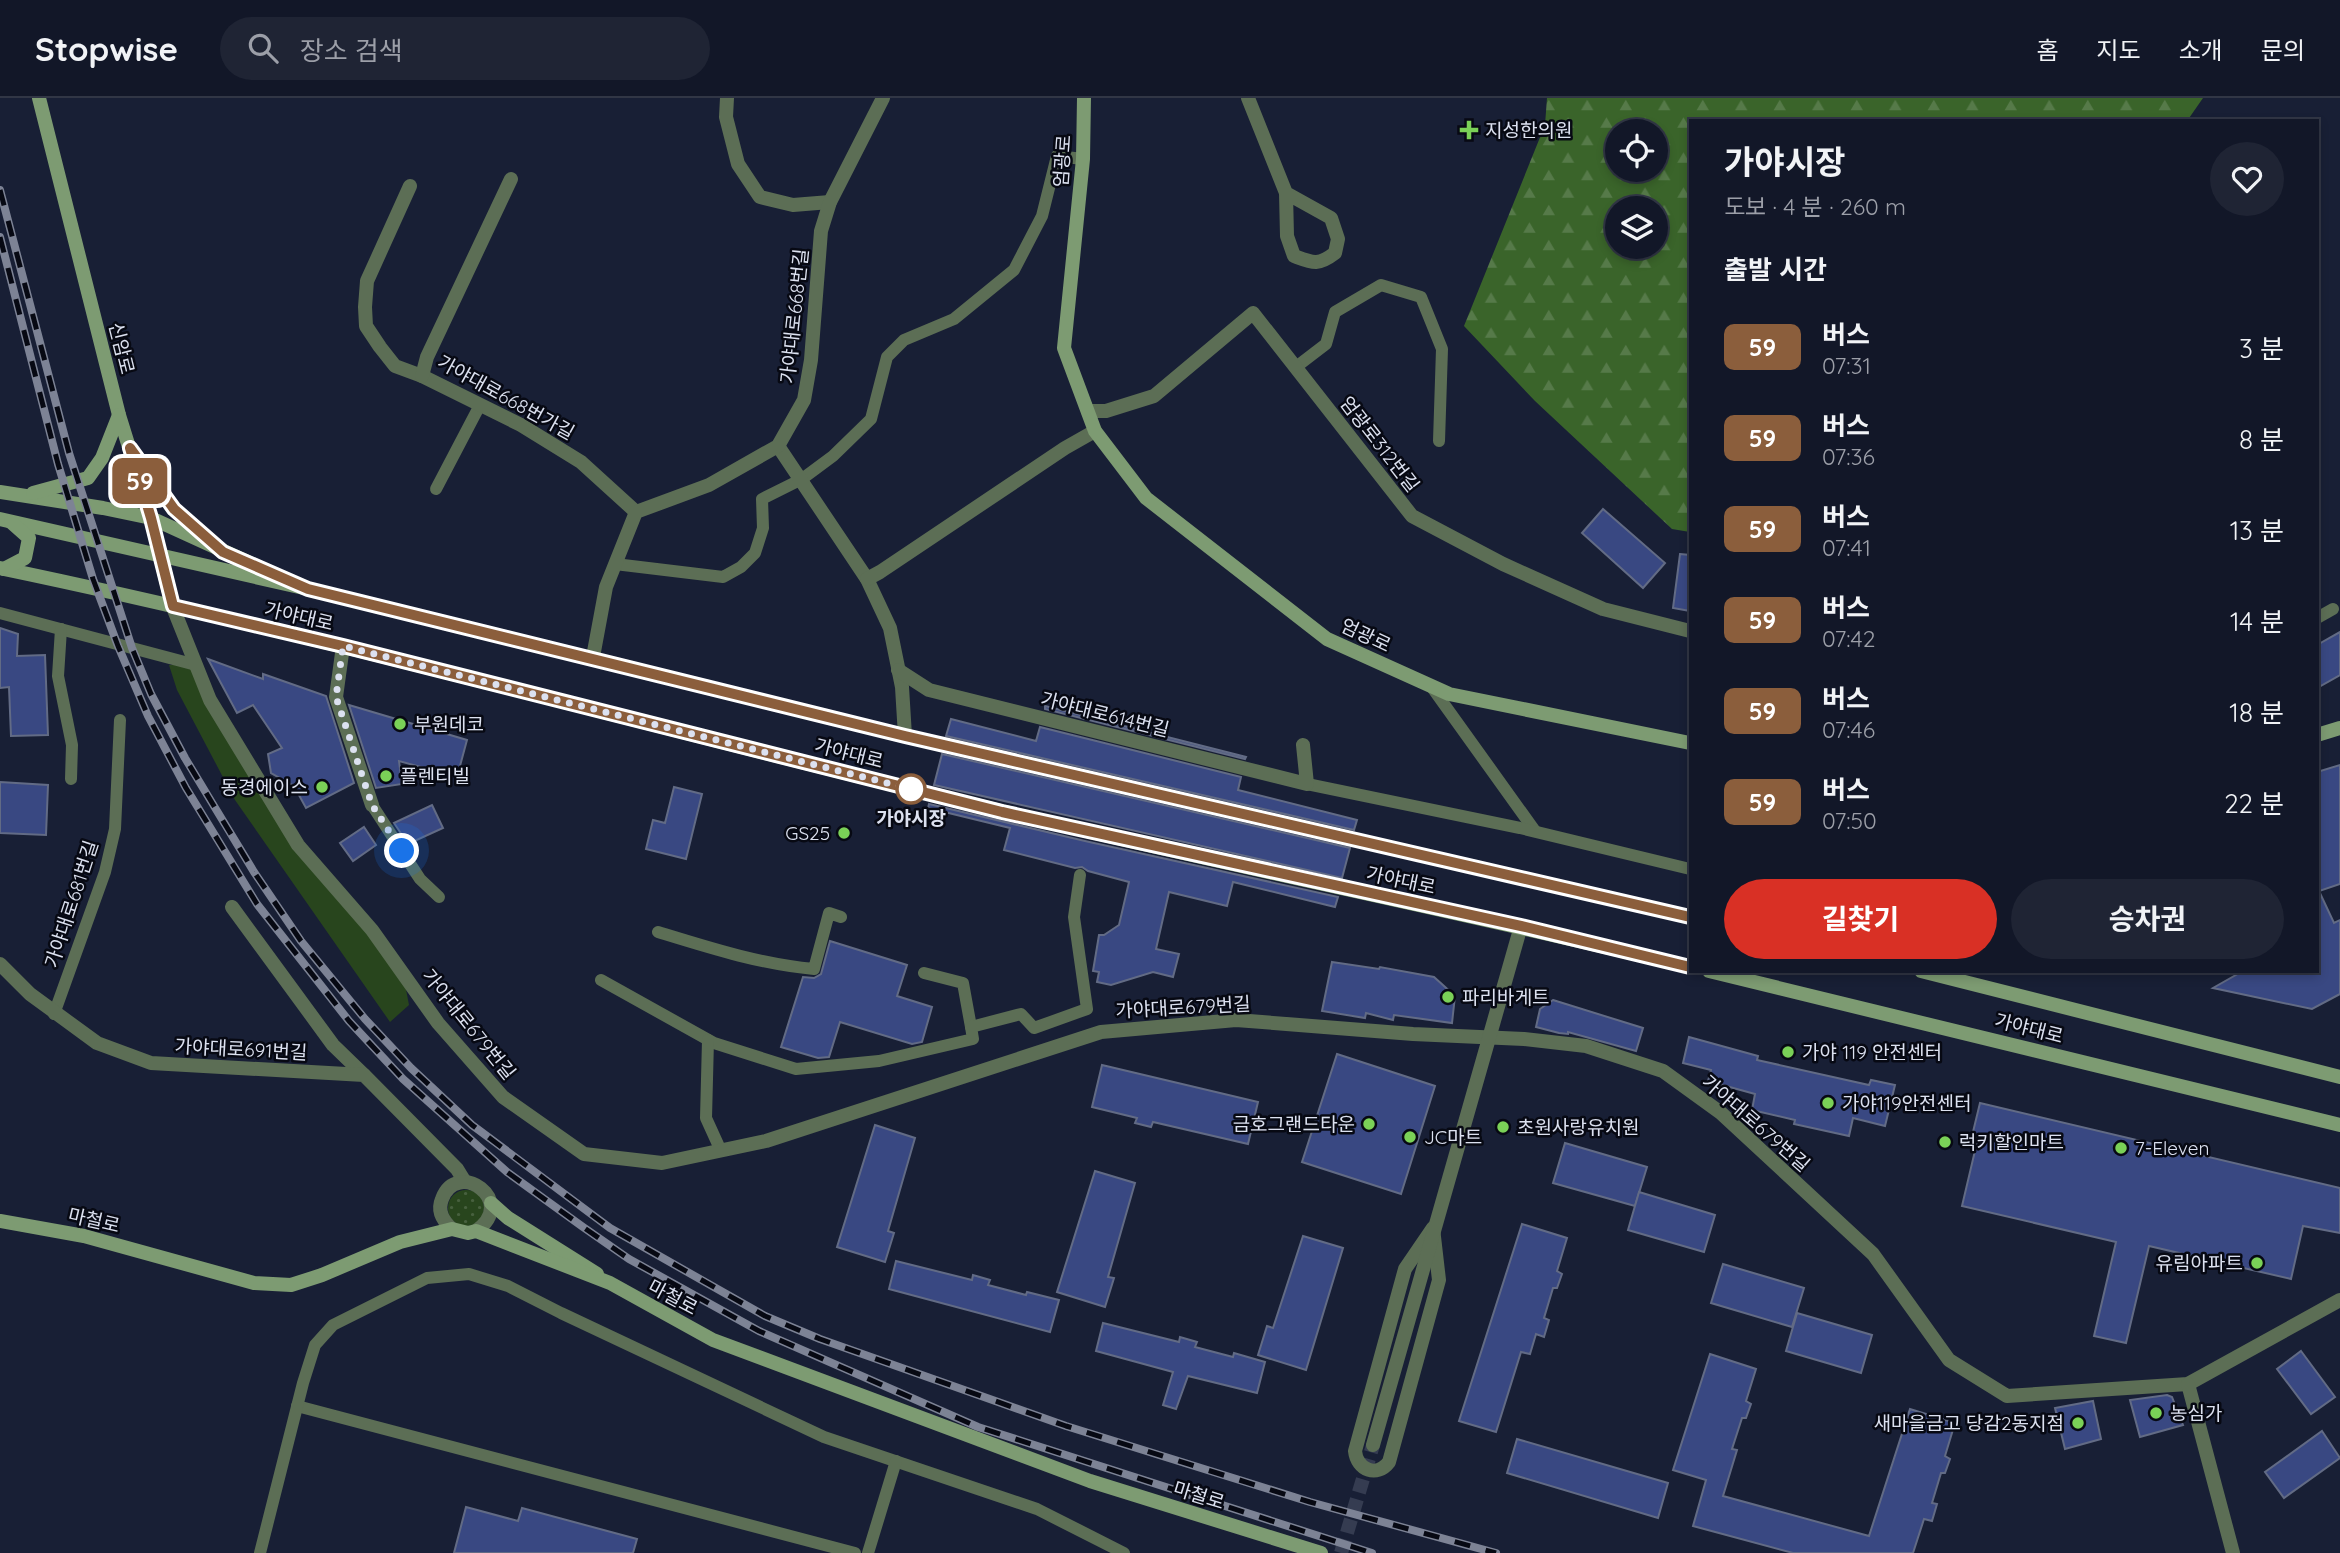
<!DOCTYPE html>
<html lang="ko">
<meta charset="utf-8">
<style>
:root{--surface:#121728;--page:#1f2434;--text:#f1f3f6;--muted:#9c9fa8;--line:#313645;--accent:#d93025}
body{margin:0;font-family:Quicksand,"Noto Sans KR",sans-serif;background:var(--page);color:var(--text);height:100vh;display:flex;flex-direction:column;font-size:26px;white-space:nowrap}
*{box-sizing:border-box;margin:0}
p{font-size:23px;color:var(--muted)}
.icon{flex:none;width:38px;height:38px;fill:none;stroke:currentColor;stroke-width:2;stroke-linecap:round;stroke-linejoin:round}
.map{position:relative;flex:1;overflow:hidden}
.drawer{position:absolute;left:1689px;top:21px;width:630px;height:854px;display:flex;flex-direction:column;background:var(--surface);border-radius:0px;box-shadow:0 4px 10px #0003,0 0 0 2px var(--line)}
.drawer>*{flex:none}
.badge{padding:0 14px;border-radius:10px;font-size:24px;line-height:46px}
.tools{position:absolute;left:1605px;top:21px;display:grid;gap:14px}
.tools a{display:grid;place-items:center;width:63px;height:63px;border-radius:50%;background:var(--surface);box-shadow:0 4px 10px #0003,0 0 0 2px var(--line);font-size:35px}
.you{position:absolute;width:35px;height:35px;margin:-18px;border:5px solid #fff;border-radius:50%;background:#1a73e8;box-shadow:0 0 0 10px #1a73e833}
.map>.badge{position:absolute;translate:-50% -50%;box-shadow:0 0 0 4px #fff}
h2{padding:0 35px;font-size:26px;line-height:63px}
.round{display:grid;place-items:center;flex:none;width:74px;height:74px;border-radius:37px;background:var(--page)}
.headline{display:flex;align-items:center;justify-content:space-between;height:119px;padding:0 35px}
h1{font-size:33px;font-weight:700;line-height:52px}
.cta{display:flex;gap:14px;margin-top:auto;padding:14px 35px}
.cta a{flex:1;height:80px;border-radius:42px;background:var(--accent);color:#fff;font-size:28px;font-weight:700;line-height:80px;text-align:center}
.cta a+a{background:var(--page);color:var(--text)}
ul{padding:0;list-style:none}
li{display:flex;align-items:center;gap:21px;height:91px;padding:0 35px}
li div{flex:1}
li b{display:block;font-size:26px}
li em{font-style:normal}
li .badge{min-width:77px;font-weight:700;text-align:center}
header{display:flex;align-items:center;gap:42px;box-sizing:border-box;height:98px;padding:0 35px;background:var(--surface);border-bottom:2px solid var(--line)}
header strong{font-size:33px}
nav{display:flex;gap:38px;margin-inline-start:auto;font-size:24px}
.search{width:490px;height:63px;background:var(--page);display:flex;align-items:center;gap:18px;box-sizing:border-box;padding:0 24px;border-radius:38px;color:var(--muted);font-size:26px}
.map>svg:first-child{display:block}
.grass{fill:url(#grass-dots)}
.forest{fill:url(#forest-firs);fill-rule:evenodd}
.park{fill:#28451d}
.building{fill:#394882;stroke:#626b85;stroke-width:2}
.lines{fill:none;stroke-linecap:round;stroke-linejoin:round}
.tertiary-tunnel{stroke:#353c51;stroke-width:14;stroke-dasharray:14 7;stroke-linecap:butt}
.service{stroke:#5c6e55;stroke-width:12}
.minor{stroke:#5c6e55;stroke-width:14}
.tertiary{stroke:#5c6e55;stroke-width:14}
.secondary{stroke:#7d9b72;stroke-width:14}
.rail-casing{stroke:#7d8395;stroke-width:8}
.rail{stroke:#070913;stroke-width:5;stroke-dasharray:16;stroke-linecap:butt}
.line-casing{stroke:#fff;stroke-width:16}
.line{stroke:#8b5e3c;stroke-width:10}
.walk{stroke:#dce1f0;stroke-width:7;stroke-dasharray:0 12.6}
.poi-dot{fill:#7ad157;stroke:#070913;stroke-width:2.5}
.stop-dot{fill:#fff;stroke:#8b5e3c;stroke-width:3.5}
.labels{text-anchor:middle;stroke-width:5;stroke-linejoin:round;paint-order:stroke}
.poi-label{font-size:19px;fill:#dce1f0;stroke:#070913;text-anchor:start}
.street-label{font-size:19px;fill:#dce1f0;stroke:#070913}
.stop-label{font-size:19px;font-weight:bold;fill:#dce1f0;stroke:#070913}
</style>
<header>
<strong>Stopwise</strong>
<div class="search"><svg class="icon" aria-label="search" viewBox="0 0 24 24"><circle cx="10" cy="10" r="6"/><path d="M15 15l6 6"/></svg>장소 검색</div>
<nav><a>홈</a><a>지도</a><a>소개</a><a>문의</a></nav>
</header>
<div class="map">
<svg width="2340" height="1455" viewBox="0 0 2340 1455">
<defs>
<pattern id="grass-dots" width="8" height="8" patternUnits="userSpaceOnUse" patternTransform="scale(1.75)"><rect width="8" height="8" fill="#28451d"/><path d="M2 2h.1M6 6h.1" fill="none" stroke="#47603e" stroke-width="1.8" stroke-linecap="round"/></pattern>
<pattern id="forest-firs" width="22" height="20" patternUnits="userSpaceOnUse" patternTransform="scale(1.75)"><rect width="22" height="20" fill="#3a642a"/><path d="M5 1l3.5 6h-7zM16 11l3.5 6h-7z" fill="#567a49"/></pattern>
</defs>
<rect width="100%" height="100%" fill="#181f35"/>
<circle class="grass" cx="466" cy="1110" r="18"/>
<path class="forest" d="M1547,0H2203L2187,23H1690V434L1672,431L1535,303L1464,228L1545,27ZM1617,33H1656V72H1617ZM1617,110H1656V149H1617Z"/>
<path class="park" d="M169,567H196L298,747L403,876L409,907L390,924L235,702L177,592Z"/>
<g class="building">
<path d="M1603,411L1665,465L1643,490L1582,435Z"/>
<path d="M1680,456L1690,457V513L1673,510Z"/>
<path d="M0,530L18,536L17,558L45,557L48,637L11,638L9,589L0,590Z"/>
<path d="M2340,534V577L2317,590V547Z"/>
<path d="M208,561L263,581V576L326,598L354,685L306,710L294,688L271,675L268,656L282,650L253,607L237,615Z"/>
<path d="M349,607L467,642L457,679L399,663L402,686L376,690Z"/>
<path d="M1045,608L1246,659L1245,661L1045,611Z"/>
<path d="M951,621L1036,643L1040,629L1241,679L1238,692L1357,722L1354,732L946,638Z"/>
<path d="M942,656L1350,750L1342,780L934,687Z"/>
<path d="M2340,667V786L2319,793L2334,825L2340,822V896L2312,911L2213,890L2243,873H2317V674Z"/>
<path d="M0,684L48,687L46,737L0,735Z"/>
<path d="M674,689L702,696L686,761L646,751L653,722L665,725Z"/>
<path d="M929,706L1085,743L1338,799L1335,809L1233,784L1227,808L1169,794L1156,851L1179,856L1173,879L1153,874L1111,887L1097,884L1099,874L1093,873L1099,837H1104L1119,827L1129,784L1088,773L1082,769L1075,770L1004,752L1010,730L928,710Z"/>
<path d="M432,707L443,730L408,746L394,725Z"/>
<path d="M364,729L376,747L353,763L340,745Z"/>
<path d="M830,843L907,867L897,898L932,909L922,944L912,946L840,924L829,959L818,960L781,949L803,879L814,880L821,876Z"/>
<path d="M1332,864L1379,871L1380,869L1434,879L1455,898L1452,925L1394,917L1393,922L1366,915L1365,920L1322,913Z"/>
<path d="M1553,902L1643,930L1636,953L1568,934V936L1559,935L1536,929L1540,911Z"/>
<path d="M1689,939L1758,958L1757,962L1869,987L1871,982L1895,987L1885,1028L1853,1020L1849,1038L1794,1026L1795,1022L1752,1012L1755,996L1708,983L1711,972L1683,965Z"/>
<path d="M1337,956L1435,988L1401,1096L1302,1064Z"/>
<path d="M1102,967L1258,1004L1248,1046L1153,1024L1151,1029L1135,1025L1137,1020L1092,1009Z"/>
<path d="M1980,1005L2340,1090V1135L2303,1128L2291,1181L2149,1148L2126,1245L2094,1238L2116,1144L1962,1108L1978,1040L1972,1038Z"/>
<path d="M875,1027L915,1040L888,1133L894,1135L885,1164L837,1149Z"/>
<path d="M1565,1045L1647,1069L1635,1108L1553,1085Z"/>
<path d="M1095,1073L1135,1085L1108,1179L1114,1180L1105,1209L1057,1194Z"/>
<path d="M1639,1094L1715,1117L1704,1154L1628,1132Z"/>
<path d="M1522,1126L1567,1140L1557,1173L1562,1176L1557,1190H1553L1544,1220L1549,1222L1544,1239L1536,1236L1530,1256L1521,1254L1496,1334L1459,1323Z"/>
<path d="M1303,1138L1343,1150L1306,1272L1258,1257L1267,1228L1273,1230Z"/>
<path d="M896,1163L972,1182L973,1177L990,1182L988,1187L1026,1197L1027,1194L1059,1202L1050,1234L889,1191Z"/>
<path d="M1723,1166L1804,1190L1792,1229L1711,1205Z"/>
<path d="M1797,1215L1872,1237L1861,1275L1786,1253Z"/>
<path d="M1103,1225L1179,1244L1180,1239L1197,1244L1195,1249L1233,1259L1234,1255L1265,1264L1257,1295L1188,1278L1176,1311L1163,1307L1173,1274L1096,1253Z"/>
<path d="M2301,1253L2335,1299L2311,1316L2277,1271Z"/>
<path d="M1710,1256L1756,1271L1746,1303L1751,1306L1746,1320H1742L1732,1351L1737,1352L1723,1398L1869,1438L1910,1311L1955,1325L1945,1358L1950,1361L1945,1375H1941L1932,1405L1937,1406L1932,1423L1924,1421L1913,1455H1793L1693,1428L1706,1382L1673,1372Z"/>
<path d="M2167,1297L2172,1299L2183,1327L2140,1339L2130,1302Z"/>
<path d="M2093,1303L2101,1341L2065,1351L2055,1310Z"/>
<path d="M2322,1333L2340,1360L2284,1400L2265,1374Z"/>
<path d="M1517,1341L1668,1385L1658,1420L1507,1375Z"/>
<path d="M466,1409L518,1423L522,1410L637,1441L633,1455H454Z"/>
</g>
<g class="lines">
<path class="tertiary-tunnel" d="M1341,1455L1373,1347"/>
<g class="service">
<path d="M1296,269L1326,246L1335,214L1381,187L1421,199L1442,251L1439,343"/>
<path d="M436,391L480,307"/>
<path d="M615,466L723,479L741,469L755,455L763,430L762,401L802,381L833,358L871,321L887,259L904,242L954,221L1014,172L1042,118L1057,58L1083,61"/>
<path d="M0,515L196,567"/>
<path d="M2317,520L2333,511"/>
<path d="M61,531L58,578L72,647L71,681"/>
<path d="M1431,588L1535,733"/>
<path d="M1307,686L1520,730L1690,771"/>
<path d="M372,707L420,781L439,799"/>
<path d="M658,834C710,850 760,866 814,871L829,815L841,819"/>
<path d="M924,875L963,885L971,929"/>
<path d="M601,882L714,945L796,971L879,963L973,941L971,929L1021,916L1034,930L1087,911L1074,819L1080,777"/>
<path d="M54,916L105,774L115,731L120,622"/>
<path d="M708,942L706,1020L721,1053"/>
<path d="M297,1308L855,1455"/>
<path d="M260,1455L303,1285L315,1247L333,1227L427,1180L469,1176L508,1188L561,1215L824,1339L1037,1411L1124,1455"/>
<path d="M868,1455L896,1363"/>
</g>
<g class="minor">
<path d="M727,0L726,19L738,66L760,99L793,107L830,104"/>
<path d="M1248,0L1286,95L1287,138L1294,158C1313,165 1318,168 1335,155L1338,141L1331,120L1286,95"/>
<path d="M410,88L367,183L365,209L366,228L380,249L395,268L422,278L521,327L581,364L636,414"/>
<path d="M422,278L427,259L511,81"/>
<path d="M1088,313H1106L1154,298L1253,215L1412,418L1503,466L1603,511L1690,533"/>
<path d="M778,348L867,481L890,530L902,589L905,638"/>
<path d="M867,481L880,474L1065,350L1095,333"/>
<path d="M172,507L210,602L298,747L372,832L438,925L503,999L584,1056L662,1065L766,1043L1101,934L1236,922L1413,936L1524,941L1586,948L1663,973L1721,1015L1873,1156L1949,1262L2007,1298L2188,1286L2340,1202"/>
<path d="M343,548L336,599L372,707"/>
<path d="M593,559L606,489L636,414L709,387L778,348L804,302L811,262L821,133L830,104L883,0"/>
<path d="M898,572L929,592L1307,686L1303,647"/>
<path d="M232,809L333,947L364,977"/>
<path d="M0,866L30,896L97,945L151,965L364,977L457,1071L465,1084"/>
<path d="M452,1131C443,1123 437,1113 442,1101C457,1060 519,1103 476,1133"/>
<path d="M2188,1286L2233,1455"/>
</g>
<g class="tertiary">
<path d="M1433,1130L1439,1182L1389,1364C1377,1380 1357,1372 1355,1353L1405,1171Z"/>
<path d="M1373,1347L1521,828"/>
</g>
<g class="secondary">
<path d="M39,0L119,317L151,420L172,507"/>
<path d="M1084,0L1083,61L1064,250L1095,333L1146,400L1327,541L1449,596L1690,645"/>
<path d="M137,360L174,411L211,444"/>
<path d="M0,394L103,410L151,420L274,476"/>
<path d="M33,395L88,380L102,360L119,317"/>
<path d="M0,421L308,491L905,638L1690,819"/>
<path d="M0,470C336,540 667,634 1001,713C1230,768 1461,814 1690,869"/>
<path d="M4,471L25,460L29,440L11,424"/>
<path d="M2317,637L2340,630"/>
<path d="M1709,873L2340,1027"/>
<path d="M1921,873L2340,979"/>
<path d="M491,1105L508,1120L597,1176"/>
<path d="M0,1123L84,1138L254,1185L291,1187L322,1177L400,1144L452,1131L468,1135L476,1133L610,1185L713,1242L1090,1383L1321,1455"/>
</g>
<g class="rail-casing">
<g id="rail">
<path d="M0,92L69,355L132,550L151,596L185,660L217,713L254,774L301,843L365,921L411,970L472,1027L610,1130L765,1218L820,1241L1066,1328L1310,1404L1496,1455"/>
<path d="M0,139L58,366L93,481L118,548L148,618L186,690L257,806L349,923L403,981L507,1074L583,1129L629,1161L759,1233L978,1329L1372,1455"/>
</g>
</g>
<use href="#rail" class="rail"/>
</g>
<g class="lines">
<g class="line-casing">
<path id="line" d="M1690,819L905,638L308,491L223,454L174,411L130,350L151,420L173,508L343,548L1002,714L1521,828L1690,869"/>
</g>
<use href="#line" class="line"/>
<path class="walk" d="M402,753L372,707L336,599L343,548L923,694L911,691"/>
</g>
<g class="poi-dot">
<path d="M1465.5 21.5h7v7h7v7h-7v7h-7v-7h-7v-7h7z"/>
<circle cx="400" cy="626" r="7"/>
<circle cx="386" cy="678" r="7"/>
<circle cx="322" cy="689" r="7"/>
<circle cx="844" cy="735" r="7"/>
<circle cx="1448" cy="899" r="7"/>
<circle cx="1788" cy="954" r="7"/>
<circle cx="1828" cy="1005" r="7"/>
<circle cx="1369" cy="1026" r="7"/>
<circle cx="1503" cy="1029" r="7"/>
<circle cx="1410" cy="1039" r="7"/>
<circle cx="1945" cy="1044" r="7"/>
<circle cx="2121" cy="1050" r="7"/>
<circle cx="2257" cy="1165" r="7"/>
<circle cx="2156" cy="1315" r="7"/>
<circle cx="2078" cy="1325" r="7"/>
</g>
<circle class="stop-dot" cx="911" cy="691" r="14"/>
<g class="labels">
<g class="poi-label">
<text x="1485" y="39">지성한의원</text>
<text x="414" y="633">부원데코</text>
<text x="400" y="685">플렌티빌</text>
<text x="308" y="696" text-anchor="end">동경에이스</text>
<text x="830" y="742" text-anchor="end">GS25</text>
<text x="1462" y="906">파리바게트</text>
<text x="1802" y="961">가야 119 안전센터</text>
<text x="1842" y="1012">가야119안전센터</text>
<text x="1355" y="1033" text-anchor="end">금호그랜드타운</text>
<text x="1517" y="1036">초원사랑유치원</text>
<text x="1424" y="1046">JC마트</text>
<text x="1959" y="1051">럭키할인마트</text>
<text x="2135" y="1057">7-Eleven</text>
<text x="2243" y="1172" text-anchor="end">유림아파트</text>
<text x="2170" y="1322">농심가</text>
<text x="2064" y="1332" text-anchor="end">새마을금고 당감2동지점</text>
</g>
<g class="street-label">
<text transform="translate(1062 63) rotate(-86)" y="7">엄광로</text>
<text transform="translate(794 218) rotate(-84)" y="7">가야대로668번길</text>
<text transform="translate(122 250) rotate(76)" y="7">신암로</text>
<text transform="translate(506 299) rotate(29)" y="7">가야대로668번가길</text>
<text transform="translate(1380 346) rotate(52)" y="7">엄광로312번길</text>
<text transform="translate(299 518) rotate(13)" y="7">가야대로</text>
<text transform="translate(1366 537) rotate(25)" y="7">엄광로</text>
<text transform="translate(1105 616) rotate(14)" y="7">가야대로614번길</text>
<text transform="translate(849 655) rotate(14)" y="7">가야대로</text>
<text transform="translate(1401 782) rotate(12)" y="7">가야대로</text>
<text transform="translate(71 806) rotate(-72)" y="7">가야대로681번길</text>
<text transform="translate(1183 909) rotate(-3)" y="7">가야대로679번길</text>
<text transform="translate(469 926) rotate(51)" y="7">가야대로679번길</text>
<text transform="translate(2029 930) rotate(14)" y="7">가야대로</text>
<text transform="translate(241 951) rotate(3)" y="7">가야대로691번길</text>
<text transform="translate(1756 1025) rotate(41)" y="7">가야대로679번길</text>
<text transform="translate(94 1122) rotate(13)" y="7">마철로</text>
<text transform="translate(673 1199) rotate(28)" y="7">마철로</text>
<text transform="translate(1199 1397) rotate(17)" y="7">마철로</text>
</g>
<g class="stop-label">
<text x="911" y="727">가야시장</text>
</g>
</g>
</svg>
<div class="tools">
<a><svg class="icon" aria-label="locate" viewBox="0 0 24 24"><circle cx="12" cy="12" r="6"/><path d="M12 2v4M12 18v4M2 12h4M18 12h4"/></svg></a>
<a><svg class="icon" aria-label="layers" viewBox="0 0 24 24"><path d="M12 4l9 5-9 5-9-5zM3 14l9 5 9-5"/></svg></a>
</div>
<div class="you" style="left:402px;top:753px"></div>
<b class="badge" style="left:140px;top:383px;background:#8b5e3c;color:#fff">59</b>
<section class="drawer">
<div class="headline"><div><h1>가야시장</h1><p>도보 · 4 분 · 260 m</p></div><a class="round"><svg class="icon" aria-label="heart" viewBox="0 0 24 24"><path d="M12 20l-8-8c-3-5 5-10 8-4 3-6 11-1 8 4z"/></svg></a></div>
<h2>출발 시간</h2>
<ul>
<li><span class="badge" style="background:#8b5e3c;color:#fff">59</span><div><b>버스</b><p>07:31</p></div><em>3 분</em></li>
<li><span class="badge" style="background:#8b5e3c;color:#fff">59</span><div><b>버스</b><p>07:36</p></div><em>8 분</em></li>
<li><span class="badge" style="background:#8b5e3c;color:#fff">59</span><div><b>버스</b><p>07:41</p></div><em>13 분</em></li>
<li><span class="badge" style="background:#8b5e3c;color:#fff">59</span><div><b>버스</b><p>07:42</p></div><em>14 분</em></li>
<li><span class="badge" style="background:#8b5e3c;color:#fff">59</span><div><b>버스</b><p>07:46</p></div><em>18 분</em></li>
<li><span class="badge" style="background:#8b5e3c;color:#fff">59</span><div><b>버스</b><p>07:50</p></div><em>22 분</em></li>
</ul>
<div class="cta"><a>길찾기</a><a>승차권</a></div>
</section>
</div>
